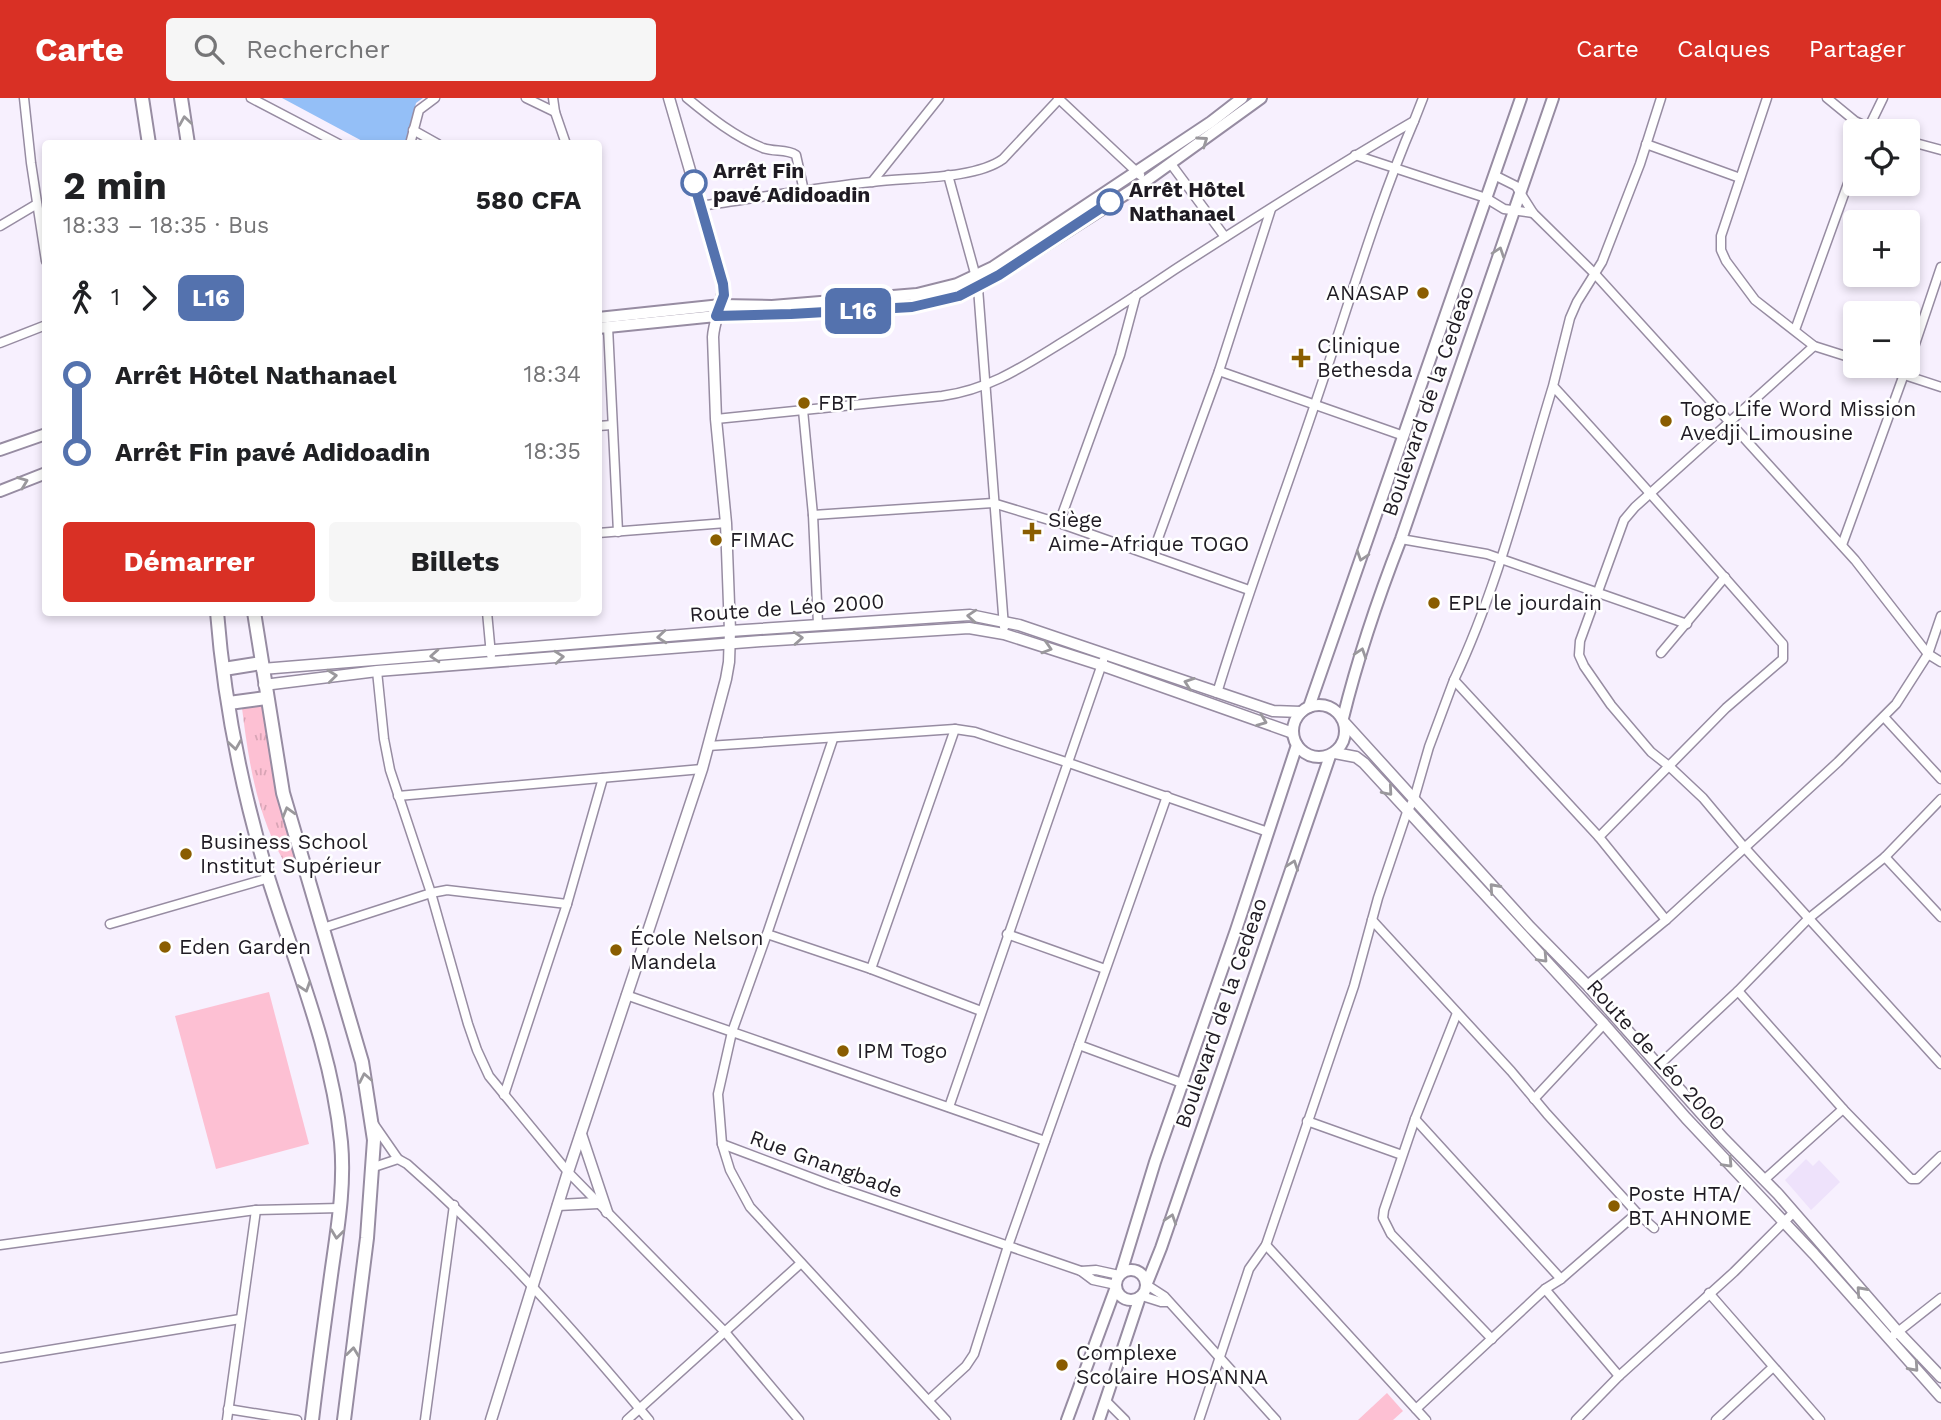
<!DOCTYPE html>
<html lang="fr">
<meta charset="utf-8">
<style>
:root{--surface:#fff;--page:#f6f6f6;--text:#202124;--muted:#757577;--accent:#d93025}
body{margin:0;font-family:"Work Sans",sans-serif;background:var(--page);color:var(--text);height:100vh;display:flex;flex-direction:column;font-size:26px;white-space:nowrap}
*{box-sizing:border-box;margin:0}
p{font-size:23px;color:var(--muted)}
.icon{flex:none;width:38px;height:38px;fill:none;stroke:currentColor;stroke-width:2;stroke-linecap:round;stroke-linejoin:round}
.map{position:relative;flex:1;overflow:hidden}
.details{position:absolute;left:42px;top:42px;width:560px;height:476px;display:flex;flex-direction:column;background:var(--surface);border-radius:7px;box-shadow:0 4px 10px #0003}
.details>*{flex:none}
.badge{padding:0 14px;border-radius:10px;font-size:24px;line-height:46px}
.fabs{position:absolute;left:1843px;top:21px;display:grid;gap:14px}
.fabs a{display:grid;place-items:center;width:77px;height:77px;border-radius:7px;background:var(--surface);box-shadow:0 4px 10px #0003;font-size:35px}
.map>.badge{position:absolute;translate:-50% -50%;box-shadow:0 0 0 4px #fff}
.legs{display:flex;align-items:center;gap:10px;height:77px;padding:0 21px;font-size:23px}
.legs p{margin-inline-start:auto}
.head{display:flex;align-items:center;justify-content:space-between;height:119px;padding:0 21px}
h1{font-size:38px;font-weight:700;line-height:52px}
.action{display:flex;gap:14px;margin-top:auto;padding:14px 21px}
.action a{flex:1;height:80px;border-radius:7px;background:var(--accent);color:#fff;font-size:28px;font-weight:700;line-height:80px;text-align:center}
.action a+a{background:var(--page);color:var(--text)}
ul{padding:0 21px;list-style:none}
li{display:flex;align-items:center;gap:24px;height:77px;font-size:26px}
li i{display:grid;place-items:center;width:10px;height:100%;margin:0 9px;background:currentColor}
li i::after{content:'';width:18px;height:18px;margin:-9px;border:5px solid;border-radius:50%;background:var(--surface)}
li p{margin-inline-start:auto}
li:first-child i{background:linear-gradient(#0000 50%,currentColor 0)}
li:last-child i{background:linear-gradient(currentColor 50%,#0000 0)}
header{display:flex;align-items:center;gap:42px;box-sizing:border-box;height:98px;padding:0 35px;background:var(--accent);color:#fff}
header strong{font-size:33px}
nav{display:flex;gap:38px;margin-inline-start:auto;font-size:24px}
.search{width:490px;height:63px;background:var(--page);display:flex;align-items:center;gap:18px;box-sizing:border-box;padding:0 24px;border-radius:7px;color:var(--muted);font-size:26px}
.map>svg:first-child{display:block}
.built{fill:#eee2fb}
.grass{fill:url(#grass-tufts)}
.park{fill:#fdc0d3}
.water{fill:#94bff7}
.lines{fill:none;stroke-linecap:round;stroke-linejoin:round}
.minor-casing{stroke:#978ca2;stroke-width:11}
.tertiary-casing{stroke:#978ca2;stroke-width:13}
.secondary-casing{stroke:#978ca2;stroke-width:14}
.primary-casing{stroke:#978ca2;stroke-width:16}
.minor{stroke:#fff;stroke-width:8}
.tertiary{stroke:#fff;stroke-width:10}
.secondary{stroke:#fff;stroke-width:10}
.primary{stroke:#fff;stroke-width:12}
.oneway{stroke:#9a989c}
.line-1-casing{stroke:#fff;stroke-width:16}
.line-1{stroke:#5472ae;stroke-width:10}
.stop-1-dot{fill:#fff;stroke:#5472ae;stroke-width:3.5}
.poi-dot{fill:#8a5d00;stroke:#fff;stroke-width:2.5}
.labels{text-anchor:middle;stroke-width:5;stroke-linejoin:round;paint-order:stroke}
.stop-label{font-size:21px;font-weight:bold;fill:#1f1b23;stroke:#fff;text-anchor:start}
.poi-label{font-size:21px;fill:#1f1b23;stroke:#fff;text-anchor:start}
.street-label{font-size:21px;fill:#1f1b23;stroke:#fff}
</style>
<header>
<strong>Carte</strong>
<div class="search"><svg class="icon" aria-label="search" viewBox="0 0 24 24"><circle cx="10" cy="10" r="6"/><path d="M15 15l6 6"/></svg>Rechercher</div>
<nav><a>Carte</a><a>Calques</a><a>Partager</a></nav>
</header>
<div class="map">
<svg width="1941" height="1322" viewBox="0 0 1941 1322">
<defs>
<pattern id="grass-tufts" width="24" height="20" patternUnits="userSpaceOnUse" patternTransform="scale(1.75)"><rect width="24" height="20" fill="#fdc0d3"/><path d="M3 7l-1-3M5 7V3M7 7l1-3M15 17l-1-3M17 17v-4M19 17l1-3" fill="none" stroke="#d8a4b5"/></pattern>
</defs>
<rect width="100%" height="100%" fill="#f7f0fe"/>
<path class="built" d="M1806,1061L1813,1068L1819,1062L1840,1084L1811,1112L1785,1082Z"/>
<path class="grass" d="M262,606L275,683L298,770L290,773C258,725 249,667 242,610Z"/>
<g class="park">
<path d="M269,894L309,1046L216,1071L175,918Z"/>
<path d="M1387,1295L1403,1313L1393,1322H1358Z"/>
</g>
<path class="water" d="M282,0H423L416,5L407,46L366,45Z"/>
<g class="lines">
<g class="minor-casing">
<g id="minor">
<path d="M24,0L31,65L46,163"/>
<path d="M251,0L339,46"/>
<path d="M526,0L555,14"/>
<path d="M553,0L555,14L566,46"/>
<path d="M687,0C710,19 735,39 763,50C774,54 787,51 796,57L804,93"/>
<path d="M1058,0L1140,77"/>
<path d="M1767,0L1721,138V152L1726,163L1755,202L1814,248L1855,261"/>
<path d="M1827,0L1855,23L1876,33"/>
<path d="M413,32L438,46"/>
<path d="M1867,33L1883,0"/>
<path d="M1908,43L1941,52"/>
<path d="M410,46L419,12L435,0"/>
<path d="M1646,46L1740,80"/>
<path d="M1355,57L1486,100L1504,111L1533,115"/>
<path d="M1171,66L1225,139"/>
<path d="M948,77L976,179"/>
<path d="M1494,77L1516,88L1533,115L1595,176L1855,462L1928,556L1941,564"/>
<path d="M872,84L939,0"/>
<path d="M700,108C757,100 814,90 872,84C909,79 974,82 1003,61L1060,0"/>
<path d="M0,128L37,106"/>
<path d="M978,190L1004,529"/>
<path d="M608,229L618,434"/>
<path d="M1795,232L1855,66"/>
<path d="M0,245L46,227"/>
<path d="M1814,248L1635,409L1624,422L1580,543L1579,557L1584,568L1611,607L1651,654L1670,669L1703,700L1744,749L1941,966"/>
<path d="M1908,267L1941,169"/>
<path d="M1877,268L1941,289"/>
<path d="M1219,273L1404,338"/>
<path d="M1553,288C1523,386 1498,489 1454,582L1599,739L1726,610L1783,561V546C1707,459 1631,373 1553,288L1570,220L1577,204L1602,164L1640,66L1661,0"/>
<path d="M803,312L813,417L818,526"/>
<path d="M716,321L942,298C993,291 1028,265 1071,239C1106,217 1140,195 1174,172C1253,121 1333,70 1414,23L1423,0"/>
<path d="M598,328L612,327"/>
<path d="M813,417L993,405L1059,425L1249,492"/>
<path d="M1059,425L1120,257L1136,197"/>
<path d="M598,435L726,425"/>
<path d="M1401,441L1487,456L1687,526"/>
<path d="M1842,447L1907,268"/>
<path d="M1152,457L1219,273L1271,111"/>
<path d="M487,514L491,557"/>
<path d="M1661,555L1725,479"/>
<path d="M377,573L384,641L390,672L431,795L468,926L477,952L489,978L568,1074L725,1234L799,1322"/>
<path d="M1217,595C1247,496 1283,401 1316,303C1348,210 1375,114 1414,23"/>
<path d="M1884,619L1941,681"/>
<path d="M833,641L767,836L732,934L718,996L722,1046L828,1086L1081,1173L1093,1182L1116,1187"/>
<path d="M708,648L955,631L975,634L1066,664L1268,734"/>
<path d="M398,698L702,671"/>
<path d="M1599,739L1666,822"/>
<path d="M1885,759L1941,819"/>
<path d="M1372,822L1511,973L1547,1016L1637,1115L1654,1130"/>
<path d="M110,826L269,780"/>
<path d="M323,830L431,795L447,792L567,806"/>
<path d="M767,836L871,871L981,913"/>
<path d="M1007,836L1105,871"/>
<path d="M871,871L955,631"/>
<path d="M1587,887L1666,822L1838,664L1896,606L1928,556L1941,518"/>
<path d="M1738,893L1843,1011L1911,1081H1917L1941,1058"/>
<path d="M626,897L1045,1043"/>
<path d="M1457,915L1415,1021L1384,1112L1383,1120L1391,1136L1492,1241"/>
<path d="M1079,947L1182,985"/>
<path d="M1658,968L1738,893L1808,821L1885,759L1941,701"/>
<path d="M504,997L567,806L603,680"/>
<path d="M1534,1001L1604,926"/>
<path d="M949,1009L1103,563"/>
<path d="M1415,1021L1561,1181"/>
<path d="M1307,1023L1402,1057"/>
<path d="M373,1025L398,1061L407,1066C495,1143 574,1232 649,1322"/>
<path d="M722,1046L730,1072L750,1109L946,1322"/>
<path d="M374,1069L398,1061"/>
<path d="M1764,1082L1843,1011"/>
<path d="M0,1147L256,1112L340,1110"/>
<path d="M1266,1147L1426,1322"/>
<path d="M1081,1173L1096,1172L1119,1177"/>
<path d="M1147,1187L1164,1198L1276,1322"/>
<path d="M1545,1191L1619,1278"/>
<path d="M1709,1195L1820,1322"/>
<path d="M1142,1198L1161,1204H1167"/>
<path d="M1894,1237L1941,1200"/>
<path d="M0,1260L240,1221"/>
<path d="M929,1302L966,1268L974,1256L1008,1148L1167,698"/>
<path d="M1106,1303L1125,1322"/>
<path d="M228,1311L297,1322"/>
<path d="M1416,1311L1545,1191L1561,1181L1637,1115"/>
<path d="M227,1322L256,1112"/>
<path d="M425,1322L454,1107"/>
<path d="M627,1322L801,1165"/>
<path d="M1199,1322L1249,1171L1266,1147L1354,888L1378,800L1407,714L1414,701L1429,649L1454,582"/>
<path d="M1576,1322L1619,1278L1734,1174L1794,1114"/>
<path d="M1716,1322L1772,1270"/>
</g>
</g>
<g class="tertiary-casing">
<g id="tertiary">
<path d="M262,571L730,533L970,517L1019,527L1273,613L1301,614"/>
<path d="M264,587L377,573L761,543L969,530L1004,536L1101,567L1293,635"/>
<path d="M1345,625L1530,829L1587,887L1723,1040L1778,1096L1898,1234L1941,1279"/>
<path d="M1335,655L1356,659L1364,665L1604,926L1686,1020L1814,1156L1941,1299"/>
<path d="M581,1036L607,1114"/>
<path d="M558,1107L598,1105"/>
<path d="M491,1322L568,1074L702,671L726,581L729,564L730,533L726,425L716,321L713,239C714,221 724,205 723,186L669,0"/>
</g>
</g>
<g class="secondary-casing">
<g id="secondary">
<path d="M598,220L721,207L772,208L917,196L957,186L993,169L1211,24L1242,0"/>
<path d="M598,230L716,218L791,216L912,209L959,198L999,177L1146,83L1261,0"/>
<path d="M0,352L46,336"/>
<path d="M0,393L46,375"/>
<circle cx="1319" cy="633" r="26"/>
<path d="M1309,609L1521,0"/>
<path d="M1343,620C1358,559 1378,500 1401,441L1553,0"/>
<circle cx="1131" cy="1187" r="15"/>
<path d="M1121,1175L1155,1064L1236,832L1297,647"/>
<path d="M1147,1185L1161,1150L1330,658"/>
<path d="M1067,1322L1116,1189"/>
<path d="M1099,1322L1140,1199"/>
</g>
</g>
<g class="primary-casing">
<g id="primary">
<path d="M142,0L149,46"/>
<path d="M181,0L188,46"/>
<path d="M217,514C224,604 242,693 268,779C295,866 332,952 341,1044C345,1086 338,1128 332,1170C325,1221 318,1271 312,1322"/>
<path d="M254,514L283,695L362,964L374,1042L367,1140L344,1322"/>
<path d="M224,571L261,565"/>
<path d="M229,605L266,600"/>
</g>
</g>
<use href="#minor" class="minor"/>
<use href="#tertiary" class="tertiary"/>
<use href="#secondary" class="secondary"/>
<use href="#primary" class="primary"/>
</g>
<defs><path id="oneway-chevron" d="M-2-3.5L2.5 0L-2 3.5" fill="none" stroke-width="1.6" stroke-linecap="round" stroke-linejoin="round" transform="scale(1.75)"/></defs>
<g class="oneway">
<use href="#oneway-chevron" transform="translate(185 23) rotate(-99)"/>
<use href="#oneway-chevron" transform="translate(1203 43) rotate(-35)"/>
<use href="#oneway-chevron" transform="translate(1499 154) rotate(-71)"/>
<use href="#oneway-chevron" transform="translate(23 384) rotate(-21)"/>
<use href="#oneway-chevron" transform="translate(1362 458) rotate(108)"/>
<use href="#oneway-chevron" transform="translate(972 518) rotate(-176)"/>
<use href="#oneway-chevron" transform="translate(662 539) rotate(175)"/>
<use href="#oneway-chevron" transform="translate(798 540) rotate(-4)"/>
<use href="#oneway-chevron" transform="translate(1047 550) rotate(17)"/>
<use href="#oneway-chevron" transform="translate(1361 555) rotate(-72)"/>
<use href="#oneway-chevron" transform="translate(435 558) rotate(176)"/>
<use href="#oneway-chevron" transform="translate(559 559) rotate(-5)"/>
<use href="#oneway-chevron" transform="translate(332 578) rotate(-6)"/>
<use href="#oneway-chevron" transform="translate(1189 585) rotate(-161)"/>
<use href="#oneway-chevron" transform="translate(1262 623) rotate(21)"/>
<use href="#oneway-chevron" transform="translate(235 647) rotate(82)"/>
<use href="#oneway-chevron" transform="translate(1388 693) rotate(49)"/>
<use href="#oneway-chevron" transform="translate(288 714) rotate(-106)"/>
<use href="#oneway-chevron" transform="translate(1293 767) rotate(-71)"/>
<use href="#oneway-chevron" transform="translate(1494 790) rotate(-132)"/>
<use href="#oneway-chevron" transform="translate(1543 860) rotate(47)"/>
<use href="#oneway-chevron" transform="translate(305 889) rotate(72)"/>
<use href="#oneway-chevron" transform="translate(365 980) rotate(-101)"/>
<use href="#oneway-chevron" transform="translate(1728 1065) rotate(47)"/>
<use href="#oneway-chevron" transform="translate(1171 1121) rotate(-72)"/>
<use href="#oneway-chevron" transform="translate(337 1136) rotate(97)"/>
<use href="#oneway-chevron" transform="translate(1861 1193) rotate(-132)"/>
<use href="#oneway-chevron" transform="translate(353 1254) rotate(-83)"/>
<use href="#oneway-chevron" transform="translate(1914 1269) rotate(48)"/>
</g>
<g class="lines">
<g class="line-1-casing">
<path id="line-1" d="M694,85L723,186L724,197L716,218L791,216L912,209L959,198L999,177L1110,104"/>
</g>
<use href="#line-1" class="line-1"/>
</g>
<g class="stop-1-dot">
<circle cx="694" cy="85" r="12"/>
<circle cx="1110" cy="104" r="12"/>
</g>
<g class="poi-dot">
<circle cx="1423" cy="195" r="7"/>
<path d="M1297.5 249.5h7v7h7v7h-7v7h-7v-7h-7v-7h7z"/>
<circle cx="804" cy="305" r="7"/>
<circle cx="1666" cy="323" r="7"/>
<path d="M1028.5 423.5h7v7h7v7h-7v7h-7v-7h-7v-7h7z"/>
<circle cx="716" cy="442" r="7"/>
<circle cx="1434" cy="505" r="7"/>
<circle cx="186" cy="756" r="7"/>
<circle cx="165" cy="849" r="7"/>
<circle cx="616" cy="852" r="7"/>
<circle cx="843" cy="953" r="7"/>
<circle cx="1614" cy="1108" r="7"/>
<circle cx="1062" cy="1267" r="7"/>
</g>
<g class="labels">
<g class="stop-label">
<text x="713" y="80">Arrêt Fin<tspan x="713" dy="24">pavé Adidoadin</tspan></text>
<text x="1129" y="99">Arrêt Hôtel<tspan x="1129" dy="24">Nathanael</tspan></text>
</g>
<g class="poi-label">
<text x="1409" y="202" text-anchor="end">ANASAP</text>
<text x="1317" y="255">Clinique<tspan x="1317" dy="24">Bethesda</tspan></text>
<text x="818" y="312">FBT</text>
<text x="1680" y="318">Togo Life Word Mission<tspan x="1680" dy="24">Avedji Limousine</tspan></text>
<text x="1048" y="429">Siège<tspan x="1048" dy="24">Aime-Afrique TOGO</tspan></text>
<text x="730" y="449">FIMAC</text>
<text x="1448" y="512">EPL le jourdain</text>
<text x="200" y="751">Business School<tspan x="200" dy="24">Institut Supérieur</tspan></text>
<text x="630" y="847">École Nelson<tspan x="630" dy="24">Mandela</tspan></text>
<text x="179" y="856">Eden Garden</text>
<text x="857" y="960">IPM Togo</text>
<text x="1628" y="1103">Poste HTA/<tspan x="1628" dy="24">BT AHNOME</tspan></text>
<text x="1076" y="1262">Complexe<tspan x="1076" dy="24">Scolaire HOSANNA</tspan></text>
</g>
<g class="street-label">
<text transform="translate(1428 303) rotate(-71)" y="7">Boulevard de la Cedeao</text>
<text transform="translate(787 510) rotate(-4)" y="7">Route de Léo 2000</text>
<text transform="translate(1221 915) rotate(-71)" y="7">Boulevard de la Cedeao</text>
<text transform="translate(1656 957) rotate(48)" y="7">Route de Léo 2000</text>
<text transform="translate(826 1066) rotate(20)" y="7">Rue Gnangbade</text>
</g>
</g>
</svg>
<div class="fabs">
<a><svg class="icon" aria-label="locate" viewBox="0 0 24 24"><circle cx="12" cy="12" r="6"/><path d="M12 2v4M12 18v4M2 12h4M18 12h4"/></svg></a>
<a>+</a>
<a>−</a>
</div>
<b class="badge" style="left:858px;top:213px;background:#5472ae;color:#fff">L16</b>
<section class="details">
<div class="head"><div><h1>2 min</h1><p>18:33 – 18:35 · Bus</p></div><b>580 CFA</b></div>
<div class="legs"><svg class="icon" aria-label="walk" viewBox="0 0 24 24"><circle cx="13" cy="4" r="2"/><path d="M13 8l-2 6 4 7M11 14l-3 7M7 12l3-4h3l4 4"/></svg>1<svg class="icon" aria-label="forward" viewBox="0 0 24 24"><path d="M9 5l7 7-7 7"/></svg><b class="badge" style="background:#5472ae;color:#fff">L16</b></div>
<ul>
<li><i style="color:#5472ae"></i><b>Arrêt Hôtel Nathanael</b><p>18:34</p></li>
<li><i style="color:#5472ae"></i><b>Arrêt Fin pavé Adidoadin</b><p>18:35</p></li>
</ul>
<div class="action"><a>Démarrer</a><a>Billets</a></div>
</section>
</div>
